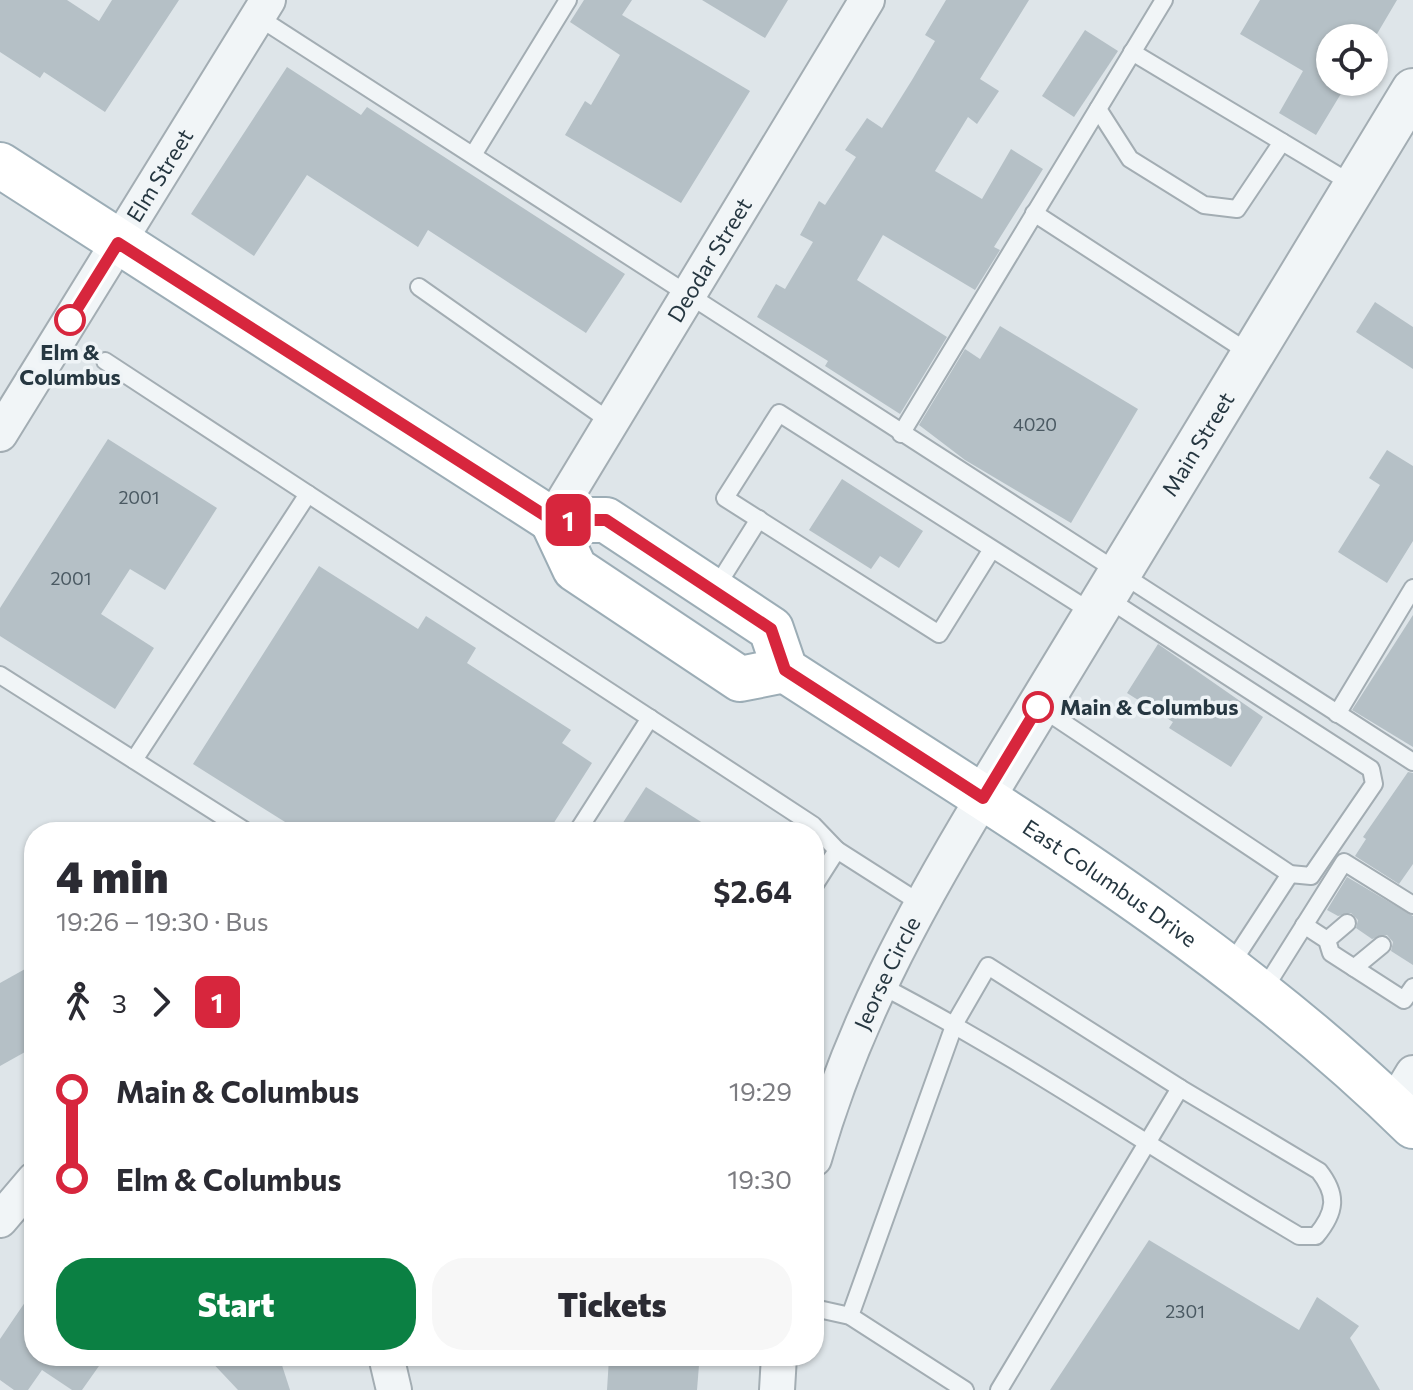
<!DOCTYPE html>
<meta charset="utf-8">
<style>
:root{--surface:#fff;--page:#f7f7f7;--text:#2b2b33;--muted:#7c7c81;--accent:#0b8043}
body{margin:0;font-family:Commissioner,sans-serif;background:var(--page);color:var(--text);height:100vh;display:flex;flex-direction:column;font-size:30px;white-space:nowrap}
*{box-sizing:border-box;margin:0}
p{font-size:26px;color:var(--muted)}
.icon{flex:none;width:44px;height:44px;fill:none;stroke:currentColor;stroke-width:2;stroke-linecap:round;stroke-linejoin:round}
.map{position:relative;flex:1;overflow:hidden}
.panel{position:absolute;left:24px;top:822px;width:800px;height:544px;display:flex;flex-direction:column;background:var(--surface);border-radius:32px;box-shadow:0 2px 6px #0004}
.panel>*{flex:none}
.badge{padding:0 16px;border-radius:12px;font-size:28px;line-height:52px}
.buttons{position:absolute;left:1316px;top:24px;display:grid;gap:16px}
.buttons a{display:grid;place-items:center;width:72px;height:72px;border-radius:50%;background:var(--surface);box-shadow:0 2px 6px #0004;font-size:40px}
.map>.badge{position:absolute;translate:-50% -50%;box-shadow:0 0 0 4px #fff}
.legs{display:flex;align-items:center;gap:12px;height:88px;padding:0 32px;font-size:26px}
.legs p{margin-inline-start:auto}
.head{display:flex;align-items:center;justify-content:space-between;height:136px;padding:0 32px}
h1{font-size:44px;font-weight:800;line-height:60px}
.cta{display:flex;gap:16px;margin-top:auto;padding:16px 32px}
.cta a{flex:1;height:92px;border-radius:32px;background:var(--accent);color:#fff;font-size:32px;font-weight:800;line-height:92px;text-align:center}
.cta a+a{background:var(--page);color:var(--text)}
ul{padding:0 32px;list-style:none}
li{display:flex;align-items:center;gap:28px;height:88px;font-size:30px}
li i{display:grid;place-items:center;width:12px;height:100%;margin:0 10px;background:currentColor}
li i::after{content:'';width:20px;height:20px;margin:-10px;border:6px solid;border-radius:50%;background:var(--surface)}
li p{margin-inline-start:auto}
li:first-child i{background:linear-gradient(#0000 50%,currentColor 0)}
li:last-child i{background:linear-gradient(currentColor 50%,#0000 0)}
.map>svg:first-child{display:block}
.building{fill:#b5c0c6}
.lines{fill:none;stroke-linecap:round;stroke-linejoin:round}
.service-casing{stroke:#a3adb3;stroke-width:20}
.minor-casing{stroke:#a3adb3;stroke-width:38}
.tertiary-casing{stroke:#a3adb3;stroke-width:46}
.primary-casing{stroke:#9cadb6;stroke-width:48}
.service{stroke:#f1f5f7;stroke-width:16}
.minor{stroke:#f1f5f7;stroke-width:34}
.tertiary{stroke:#f1f5f7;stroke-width:42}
.primary{stroke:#fff;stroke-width:44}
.line-1-casing{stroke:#fff;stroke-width:18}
.line-1{stroke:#d7263d;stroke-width:12}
.stop-1-dot{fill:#fff;stroke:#d7263d;stroke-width:4}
.labels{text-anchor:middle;stroke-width:7;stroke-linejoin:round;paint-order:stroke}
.number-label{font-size:18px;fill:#4a5962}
.street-label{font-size:22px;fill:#263741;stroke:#eef3f6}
.stop-label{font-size:22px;font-weight:bold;fill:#263741;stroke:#eef3f6}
</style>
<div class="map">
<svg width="1413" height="1390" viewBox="0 0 1413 1390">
<rect width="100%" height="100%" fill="#dee5e9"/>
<g class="building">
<path d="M0,0H67L99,21L112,0H179L105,112L44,72L40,78L0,52Z"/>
<path d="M584,0H632L622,15L750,91L681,203L565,135L585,101L591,105L620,55L570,22Z"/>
<path d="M702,0H788L765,38Z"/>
<path d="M946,0H1029L980,79L999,91L977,124L968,117L935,171L982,199L1011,149L1043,169L994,247L1000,250L975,290L883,235L857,280L947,337L900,414L825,366L828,361L757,317L776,284L785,289L813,242L800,235L819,201L825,205L856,157L845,150L867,118L882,128L912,80L935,41L925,35Z"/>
<path d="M1260,0H1397L1374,39L1330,38V82H1348L1316,135L1279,113L1303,71L1240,34Z"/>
<path d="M1085,30L1118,51L1074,117L1042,96Z"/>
<path d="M287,67L361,115L367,107L625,274L586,333L428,230L418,247L307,175L254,256L191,214Z"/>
<path d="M1375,302L1413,327V369L1356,332Z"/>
<path d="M1000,326L1138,409L1071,523L965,460L919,425L965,349L980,359Z"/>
<path d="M108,439L217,508L165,590L130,569L101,614L154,648L115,709L0,636V608Z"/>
<path d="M1387,450L1413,466V541L1387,583L1338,552L1380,485L1369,478Z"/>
<path d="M842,479L923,531L899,568L880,556L871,569L809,530Z"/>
<path d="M319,566L418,629L426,616L476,648L467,663L571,730L562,743L592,763L548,832H301L193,764Z"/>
<path d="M1413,615V747L1352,710Z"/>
<path d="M1158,644L1263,717L1231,767L1169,728L1173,722L1127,693Z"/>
<path d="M1408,772L1413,773V864L1399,884L1355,856L1366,839L1363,837Z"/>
<path d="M646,787L717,832H617Z"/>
<path d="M1347,877L1413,916V965L1391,951L1393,942L1387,935L1372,939L1356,928L1358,920L1351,913L1338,916L1327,910Z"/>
<path d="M34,964V1047L0,1066V983Z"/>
<path d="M1149,1240L1299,1330L1317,1297L1359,1326L1350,1338L1380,1390H1050Z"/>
<path d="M34,1289V1356H106L82,1390H72L42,1370L28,1390H14L0,1380V1339Z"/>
<path d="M206,1356H279L290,1390H238Z"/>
<path d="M609,1358L699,1365L697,1390H607Z"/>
</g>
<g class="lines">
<g class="service-casing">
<g id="service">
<path d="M258,17L1413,762"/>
<path d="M1132,52L1354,185"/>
<path d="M1098,109L1130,159L1204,205L1237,209L1282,142"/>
<path d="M473,155L568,0"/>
<path d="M1034,213L1251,354"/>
<path d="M419,287L611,422"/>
<path d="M105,361L813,825L837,850"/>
<path d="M901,434L1164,0"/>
<path d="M992,549L939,634L725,498L779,413L1093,613"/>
<path d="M715,589L759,519"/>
<path d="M0,675L247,832"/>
<path d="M1040,707L1290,874L1311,876L1374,784L1371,769L1105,597"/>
<path d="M1337,714L1413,588"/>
<path d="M134,760L308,494"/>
<path d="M577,832L650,718"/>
<path d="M814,886L837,850L920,903"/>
<path d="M1304,925L1327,940L1331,953L1404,1000L1413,987"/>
<path d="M1327,940L1347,923"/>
<path d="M1230,966L1290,874"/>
<path d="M1354,968L1382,945"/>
<path d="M878,984C1023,1059 1158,1153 1299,1236H1316C1336,1212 1338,1195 1319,1171L1180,1088L999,1390"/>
<path d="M1263,991L1344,862L1413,905"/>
<path d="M814,1308L850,1316L965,1390"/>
<path d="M850,1316L955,1023L988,966L1180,1088"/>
</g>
</g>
<g class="minor-casing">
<g id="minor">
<path id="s1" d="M0,434L268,0"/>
<path id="s2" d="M552,520L867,0"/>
<path d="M1393,1106L1413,1073"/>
<path id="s3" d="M814,1159C851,1028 913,914 983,798"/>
<path d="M0,1220L34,1180"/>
<path d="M386,1356L394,1390"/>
<path d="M777,1390L779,1356"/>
</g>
</g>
<g class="tertiary-casing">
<g id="tertiary">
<path id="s4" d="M983,798L1413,90"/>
</g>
</g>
<g class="primary-casing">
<g id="primary">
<path id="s5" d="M0,165L552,520H606L771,629L785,670C1001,810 1228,944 1413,1126"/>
<path d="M552,520L575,569L740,679L785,670"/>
</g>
</g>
<use href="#service" class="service"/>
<use href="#minor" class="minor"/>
<use href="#tertiary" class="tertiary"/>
<use href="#primary" class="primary"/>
</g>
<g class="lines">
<g class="line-1-casing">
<path id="line-1" d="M70,320L118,243L552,520H606L771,629L785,670L983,798L1038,707"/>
</g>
<use href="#line-1" class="line-1"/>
</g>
<g class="stop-1-dot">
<circle cx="70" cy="320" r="14"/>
<circle cx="1038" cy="707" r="14"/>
</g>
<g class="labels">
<g class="number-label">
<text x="1035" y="431">4020</text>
<text x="139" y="504">2001</text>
<text x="71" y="585">2001</text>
<text x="1185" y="1318">2301</text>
</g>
<g class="street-label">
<text dy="8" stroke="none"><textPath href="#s1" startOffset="304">Elm Street</textPath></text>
<text dy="8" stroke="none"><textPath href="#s2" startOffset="304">Deodar Street</textPath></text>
<text dy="8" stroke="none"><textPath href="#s4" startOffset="414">Main Street</textPath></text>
<text dy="8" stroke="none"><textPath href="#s5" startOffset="1340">East Columbus Drive</textPath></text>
<text dy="8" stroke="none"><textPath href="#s3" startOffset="200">Jeorse Circle</textPath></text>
</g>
<g class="stop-label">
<text x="70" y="360">Elm &amp;<tspan x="70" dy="25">Columbus</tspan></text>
<text x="1060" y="715" text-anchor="start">Main &amp; Columbus</text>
</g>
</g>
</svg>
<div class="buttons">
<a><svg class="icon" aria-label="locate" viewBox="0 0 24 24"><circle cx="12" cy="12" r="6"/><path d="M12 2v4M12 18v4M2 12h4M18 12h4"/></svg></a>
</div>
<b class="badge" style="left:568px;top:520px;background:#d7263d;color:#fff">1</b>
<section class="panel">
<div class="head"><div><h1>4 min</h1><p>19:26 – 19:30 · Bus</p></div><b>$2.64</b></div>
<div class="legs"><svg class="icon" aria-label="walk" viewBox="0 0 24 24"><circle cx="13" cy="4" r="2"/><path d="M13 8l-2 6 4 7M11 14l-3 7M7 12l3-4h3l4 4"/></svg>3<svg class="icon" aria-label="forward" viewBox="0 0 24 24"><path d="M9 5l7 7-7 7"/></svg><b class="badge" style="background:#d7263d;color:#fff">1</b></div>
<ul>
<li><i style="color:#d7263d"></i><b>Main &amp; Columbus</b><p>19:29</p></li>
<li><i style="color:#d7263d"></i><b>Elm &amp; Columbus</b><p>19:30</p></li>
</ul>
<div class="cta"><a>Start</a><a>Tickets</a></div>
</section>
</div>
